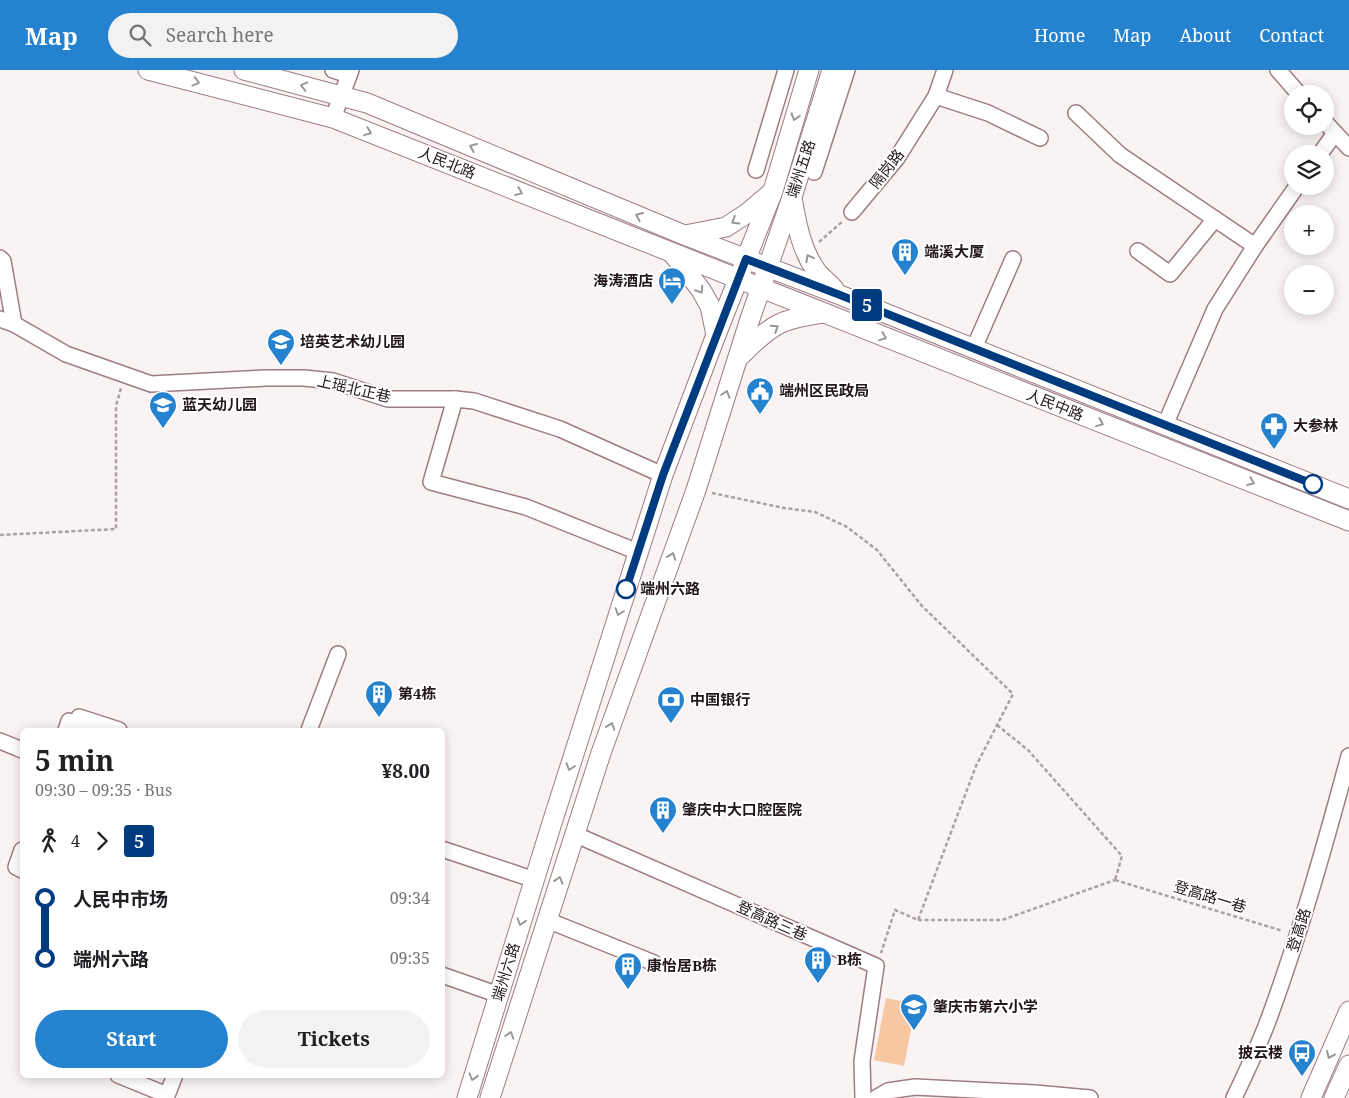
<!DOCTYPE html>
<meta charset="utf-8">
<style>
:root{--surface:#fff;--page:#f2f2f2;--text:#202124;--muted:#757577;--accent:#2482cf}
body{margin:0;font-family:"Noto Serif","Noto Sans SC",serif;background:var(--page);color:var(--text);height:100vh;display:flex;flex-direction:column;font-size:19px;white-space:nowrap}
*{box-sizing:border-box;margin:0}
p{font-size:16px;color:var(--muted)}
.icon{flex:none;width:28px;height:28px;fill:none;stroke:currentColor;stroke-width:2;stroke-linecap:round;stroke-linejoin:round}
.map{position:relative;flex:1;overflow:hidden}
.drawer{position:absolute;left:20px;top:658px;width:425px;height:350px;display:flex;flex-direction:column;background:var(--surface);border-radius:8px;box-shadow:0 2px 12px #0003}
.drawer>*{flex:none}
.badge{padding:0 10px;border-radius:4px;font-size:18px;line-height:32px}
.controls{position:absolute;left:1284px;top:15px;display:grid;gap:10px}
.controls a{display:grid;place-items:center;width:50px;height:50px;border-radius:50%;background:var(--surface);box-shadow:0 2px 12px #0003;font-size:25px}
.map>.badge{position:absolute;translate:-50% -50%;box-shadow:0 0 0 2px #fff}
.legs{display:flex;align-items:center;gap:8px;height:55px;padding:0 15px;font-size:16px}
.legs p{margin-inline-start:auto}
.overview{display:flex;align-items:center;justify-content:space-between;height:85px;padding:0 15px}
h1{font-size:28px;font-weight:700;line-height:38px}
.primary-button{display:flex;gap:10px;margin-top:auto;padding:10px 15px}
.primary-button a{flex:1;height:58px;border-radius:30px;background:var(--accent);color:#fff;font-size:20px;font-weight:700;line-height:58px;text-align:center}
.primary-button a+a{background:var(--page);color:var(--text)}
ul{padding:0 15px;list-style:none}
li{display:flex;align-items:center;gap:18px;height:60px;font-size:19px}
li i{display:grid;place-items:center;width:8px;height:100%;margin:0 6px;background:currentColor}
li i::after{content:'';width:12px;height:12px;margin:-6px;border:4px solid;border-radius:50%;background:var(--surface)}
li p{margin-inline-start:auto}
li:first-child i{background:linear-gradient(#0000 50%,currentColor 0)}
li:last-child i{background:linear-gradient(currentColor 50%,#0000 0)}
header{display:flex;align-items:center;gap:30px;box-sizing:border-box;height:70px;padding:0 25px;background:var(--accent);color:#fff}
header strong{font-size:24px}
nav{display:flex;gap:28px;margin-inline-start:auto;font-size:18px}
.search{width:350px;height:45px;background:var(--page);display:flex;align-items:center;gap:12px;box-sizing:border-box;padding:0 18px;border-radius:28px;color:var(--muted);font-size:19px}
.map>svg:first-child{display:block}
.green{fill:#f7c7a4}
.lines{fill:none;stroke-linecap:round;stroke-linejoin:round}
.minor-casing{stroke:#9d7d81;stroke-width:18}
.major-casing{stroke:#9d7d81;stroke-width:21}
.path{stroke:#aaa1a3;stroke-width:2.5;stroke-dasharray:4 2.5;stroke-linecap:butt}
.minor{stroke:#fff;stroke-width:15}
.major{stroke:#fff;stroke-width:19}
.oneway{stroke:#9c9697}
.line-1-casing{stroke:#fff;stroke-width:11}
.line-1{stroke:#003b80;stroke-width:8}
.stop-1-dot{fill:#fff;stroke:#003b80;stroke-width:2.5}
.labels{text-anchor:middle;stroke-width:4;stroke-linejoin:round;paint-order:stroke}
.street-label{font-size:15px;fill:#221618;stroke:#fff}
.poi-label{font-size:15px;font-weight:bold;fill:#221618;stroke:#fff;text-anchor:start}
.stop-label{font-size:15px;font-weight:bold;fill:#221618;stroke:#fff;text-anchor:start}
</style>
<header>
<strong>Map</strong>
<div class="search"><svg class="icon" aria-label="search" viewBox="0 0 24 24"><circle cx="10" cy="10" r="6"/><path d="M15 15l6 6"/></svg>Search here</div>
<nav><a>Home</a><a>Map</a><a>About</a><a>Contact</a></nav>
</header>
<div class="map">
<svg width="1349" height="1028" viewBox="0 0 1349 1028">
<rect width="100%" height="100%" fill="#faf3f4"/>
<path class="green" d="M886,928L916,934L904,996L874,990Z"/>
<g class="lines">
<g class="minor-casing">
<g id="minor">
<path d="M333,0L349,5"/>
<path d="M1278,0L1299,24"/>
<path d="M936,26L988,43L1040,68"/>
<path d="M1076,43L1120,85L1255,176"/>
<path d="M333,48L351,0"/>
<path d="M1325,52L1349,78"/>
<path d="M1320,84L1335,63"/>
<path d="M756,100L786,0"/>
<path d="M814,102L847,0"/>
<path d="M852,142L897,88L936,26L945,0"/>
<path d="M1138,181L1170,204L1215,149"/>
<path d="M0,188L3,191L14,254"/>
<path d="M0,249L14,254L66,284L151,314L266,308H304L333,311L388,329H455L474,331L560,359L663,405"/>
<path d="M974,278L1013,189"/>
<path d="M455,329L431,412L526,437L638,482"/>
<path d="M1165,355L1215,239L1255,176L1297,116"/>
<path d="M79,647L119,660"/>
<path d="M66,660L69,651L88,658"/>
<path d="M309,660L338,584"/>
<path d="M0,671L22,680"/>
<path d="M574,764L876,896L862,991L863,1028"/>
<path d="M442,779L535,810"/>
<path d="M22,780L16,797L22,800"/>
<path d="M547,850L654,893"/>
<path d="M442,905L499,925"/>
<path d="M118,1005L167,1025"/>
<path d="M166,1028L175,1005"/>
<path d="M876,1028L888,1021L915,1017L1035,1023L1090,1028"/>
<path d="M1234,1028C1246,1003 1258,977 1268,951C1300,864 1325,775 1349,686"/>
</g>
</g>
<g class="major-casing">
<g id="major">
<path d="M148,0L333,48L1349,451"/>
<path d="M244,0L367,33L684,165L840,225L1349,429"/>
<path d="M792,128C797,155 801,180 817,202C822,208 829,213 834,219"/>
<path d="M685,165L726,157L746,144L771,123"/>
<path d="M672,183L701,220L710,236L716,265"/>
<path d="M738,288C751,276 763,262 779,254C792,247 808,246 822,243"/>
<path d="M467,1028L551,756L663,405L716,265L773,121L809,0"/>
<path d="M490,1028L601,683L696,420L749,252L792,127L832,0"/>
<path d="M1311,1028L1349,941"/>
<path d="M1334,1028L1349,995"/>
</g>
</g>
<g class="path">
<path d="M819,172L843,151"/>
<path d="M712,423L784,438L815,442L847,457L877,480L922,536L1013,624L976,696L918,850L895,840L881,883"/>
<path d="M0,465L116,459V336L121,318"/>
<path d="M997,655L1028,680L1122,786L1115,810"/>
<path d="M1115,810L1283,861"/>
<path d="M918,850H1002L1115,810"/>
</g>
<use href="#minor" class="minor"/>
<use href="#major" class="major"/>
</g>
<defs><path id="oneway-chevron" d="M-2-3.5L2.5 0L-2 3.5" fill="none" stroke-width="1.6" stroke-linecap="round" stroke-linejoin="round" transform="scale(1.25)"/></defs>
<g class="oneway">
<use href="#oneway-chevron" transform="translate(196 12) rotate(15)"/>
<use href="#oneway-chevron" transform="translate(304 16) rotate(-165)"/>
<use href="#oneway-chevron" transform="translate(795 47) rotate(106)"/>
<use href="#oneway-chevron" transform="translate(368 62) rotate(22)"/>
<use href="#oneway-chevron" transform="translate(473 77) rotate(-157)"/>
<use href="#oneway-chevron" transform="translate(519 122) rotate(22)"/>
<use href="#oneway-chevron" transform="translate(639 146) rotate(-157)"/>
<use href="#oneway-chevron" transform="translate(735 151) rotate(148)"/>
<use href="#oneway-chevron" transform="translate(809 188) rotate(-119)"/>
<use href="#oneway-chevron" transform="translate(700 220) rotate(57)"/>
<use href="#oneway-chevron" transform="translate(775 258) rotate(-33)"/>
<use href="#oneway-chevron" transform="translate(883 267) rotate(22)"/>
<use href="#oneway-chevron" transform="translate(726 324) rotate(-72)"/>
<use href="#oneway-chevron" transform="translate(1100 353) rotate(22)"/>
<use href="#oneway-chevron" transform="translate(1251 412) rotate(22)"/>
<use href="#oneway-chevron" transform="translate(672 486) rotate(-70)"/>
<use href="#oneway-chevron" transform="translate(619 542) rotate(108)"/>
<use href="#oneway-chevron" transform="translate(611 656) rotate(-70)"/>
<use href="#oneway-chevron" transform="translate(570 697) rotate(108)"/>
<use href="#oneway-chevron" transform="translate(559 810) rotate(-73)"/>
<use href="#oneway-chevron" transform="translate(521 852) rotate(107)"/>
<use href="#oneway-chevron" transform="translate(510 965) rotate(-72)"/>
<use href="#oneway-chevron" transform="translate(1330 985) rotate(114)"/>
<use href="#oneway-chevron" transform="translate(473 1007) rotate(107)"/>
</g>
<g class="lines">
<g class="line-1-casing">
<path id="line-1" d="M626,519L663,405L746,189L840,225L1313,414"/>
</g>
<use href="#line-1" class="line-1"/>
</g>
<defs>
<g id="building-pin" transform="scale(1.4375)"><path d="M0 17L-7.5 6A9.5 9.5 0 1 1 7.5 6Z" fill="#2482cf" stroke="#fff"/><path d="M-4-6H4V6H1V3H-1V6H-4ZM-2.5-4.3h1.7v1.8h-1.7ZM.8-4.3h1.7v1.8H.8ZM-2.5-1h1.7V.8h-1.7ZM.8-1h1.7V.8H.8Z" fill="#fff"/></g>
<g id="hotel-pin" transform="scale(1.4375)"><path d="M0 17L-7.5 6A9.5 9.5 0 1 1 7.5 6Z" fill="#2482cf" stroke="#fff"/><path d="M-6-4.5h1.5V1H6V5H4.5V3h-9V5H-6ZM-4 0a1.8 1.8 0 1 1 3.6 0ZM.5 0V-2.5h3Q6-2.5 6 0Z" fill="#fff"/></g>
<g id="school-pin" transform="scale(1.4375)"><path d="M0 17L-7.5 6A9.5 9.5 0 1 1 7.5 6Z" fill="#2482cf" stroke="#fff"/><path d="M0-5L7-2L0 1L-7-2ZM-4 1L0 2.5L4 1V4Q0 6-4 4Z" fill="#fff"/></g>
<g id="civic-pin" transform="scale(1.4375)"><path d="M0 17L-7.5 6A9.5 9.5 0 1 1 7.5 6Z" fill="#2482cf" stroke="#fff"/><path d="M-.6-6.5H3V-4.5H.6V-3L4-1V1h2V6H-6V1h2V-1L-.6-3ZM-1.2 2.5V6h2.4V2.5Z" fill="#fff"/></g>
<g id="pharmacy-pin" transform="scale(1.4375)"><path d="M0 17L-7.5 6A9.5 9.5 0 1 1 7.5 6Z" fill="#2482cf" stroke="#fff"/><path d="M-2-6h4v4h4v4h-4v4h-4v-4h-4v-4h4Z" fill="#fff"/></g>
<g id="bank-pin" transform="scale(1.4375)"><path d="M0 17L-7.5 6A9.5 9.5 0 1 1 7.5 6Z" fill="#2482cf" stroke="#fff"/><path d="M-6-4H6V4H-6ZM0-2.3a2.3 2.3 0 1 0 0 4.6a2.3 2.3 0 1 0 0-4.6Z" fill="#fff"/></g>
<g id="bus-pin" transform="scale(1.4375)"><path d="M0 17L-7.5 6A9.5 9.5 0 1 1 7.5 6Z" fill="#2482cf" stroke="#fff"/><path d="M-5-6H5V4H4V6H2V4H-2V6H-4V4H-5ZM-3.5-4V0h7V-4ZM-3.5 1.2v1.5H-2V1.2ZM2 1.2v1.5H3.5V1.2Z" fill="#fff"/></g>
</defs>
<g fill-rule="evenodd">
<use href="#building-pin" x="905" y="182"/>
<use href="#hotel-pin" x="672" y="211"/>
<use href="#school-pin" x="281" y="272"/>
<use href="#civic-pin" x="760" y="321"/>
<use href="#school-pin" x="163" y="335"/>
<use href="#pharmacy-pin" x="1274" y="356"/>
<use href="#building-pin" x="379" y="624"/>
<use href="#bank-pin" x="671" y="630"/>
<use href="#building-pin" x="663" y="740"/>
<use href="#building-pin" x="818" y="890"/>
<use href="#building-pin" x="628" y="896"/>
<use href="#school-pin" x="914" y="937"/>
<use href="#bus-pin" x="1302" y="983"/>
</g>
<g class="stop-1-dot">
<circle cx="1313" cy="414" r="9"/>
<circle cx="626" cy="519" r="9"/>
</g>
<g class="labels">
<g class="street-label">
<text transform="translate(447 93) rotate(22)" y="5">人民北路</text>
<text transform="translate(801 99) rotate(-72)" y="5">端州五路</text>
<text transform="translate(887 99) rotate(-52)" y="5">隔岗路</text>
<text transform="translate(354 319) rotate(13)" y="5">上瑶北正巷</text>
<text transform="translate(1055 335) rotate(22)" y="5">人民中路</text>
<text transform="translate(1210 827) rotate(17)" y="5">登高路一巷</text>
<text transform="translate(772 851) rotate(24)" y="5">登高路三巷</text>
<text transform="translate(1299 860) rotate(-72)" y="5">登高路</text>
<text transform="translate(506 902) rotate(-73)" y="5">端州六路</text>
</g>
<g class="poi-label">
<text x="924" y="187">端溪大厦</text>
<text x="653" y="216" text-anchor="end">海涛酒店</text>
<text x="300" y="277">培英艺术幼儿园</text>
<text x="779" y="326">端州区民政局</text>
<text x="182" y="340">蓝天幼儿园</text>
<text x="1293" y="361">大参林</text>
<text x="398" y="629">第4栋</text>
<text x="690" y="635">中国银行</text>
<text x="682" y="745">肇庆中大口腔医院</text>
<text x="837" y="895">B栋</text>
<text x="647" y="901">康怡居B栋</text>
<text x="933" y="942">肇庆市第六小学</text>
<text x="1283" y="988" text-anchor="end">披云楼</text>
</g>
<g class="stop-label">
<text x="640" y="524">端州六路</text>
</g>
</g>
</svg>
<div class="controls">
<a><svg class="icon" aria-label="locate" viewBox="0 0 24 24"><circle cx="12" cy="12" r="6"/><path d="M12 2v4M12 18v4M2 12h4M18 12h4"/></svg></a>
<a><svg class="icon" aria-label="layers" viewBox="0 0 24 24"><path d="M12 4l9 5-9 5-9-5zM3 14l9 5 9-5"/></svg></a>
<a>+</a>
<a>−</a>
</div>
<b class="badge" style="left:867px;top:235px;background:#003b80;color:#fff">5</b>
<section class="drawer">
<div class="overview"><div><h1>5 min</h1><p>09:30 – 09:35 · Bus</p></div><b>¥8.00</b></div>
<div class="legs"><svg class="icon" aria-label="walk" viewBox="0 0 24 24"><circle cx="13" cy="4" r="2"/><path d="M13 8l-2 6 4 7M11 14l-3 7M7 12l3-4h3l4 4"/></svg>4<svg class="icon" aria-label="forward" viewBox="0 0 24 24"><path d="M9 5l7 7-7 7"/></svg><b class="badge" style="background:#003b80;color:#fff">5</b></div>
<ul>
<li><i style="color:#003b80"></i><b>人民中市场</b><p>09:34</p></li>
<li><i style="color:#003b80"></i><b>端州六路</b><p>09:35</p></li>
</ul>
<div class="primary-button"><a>Start</a><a>Tickets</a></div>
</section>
</div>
